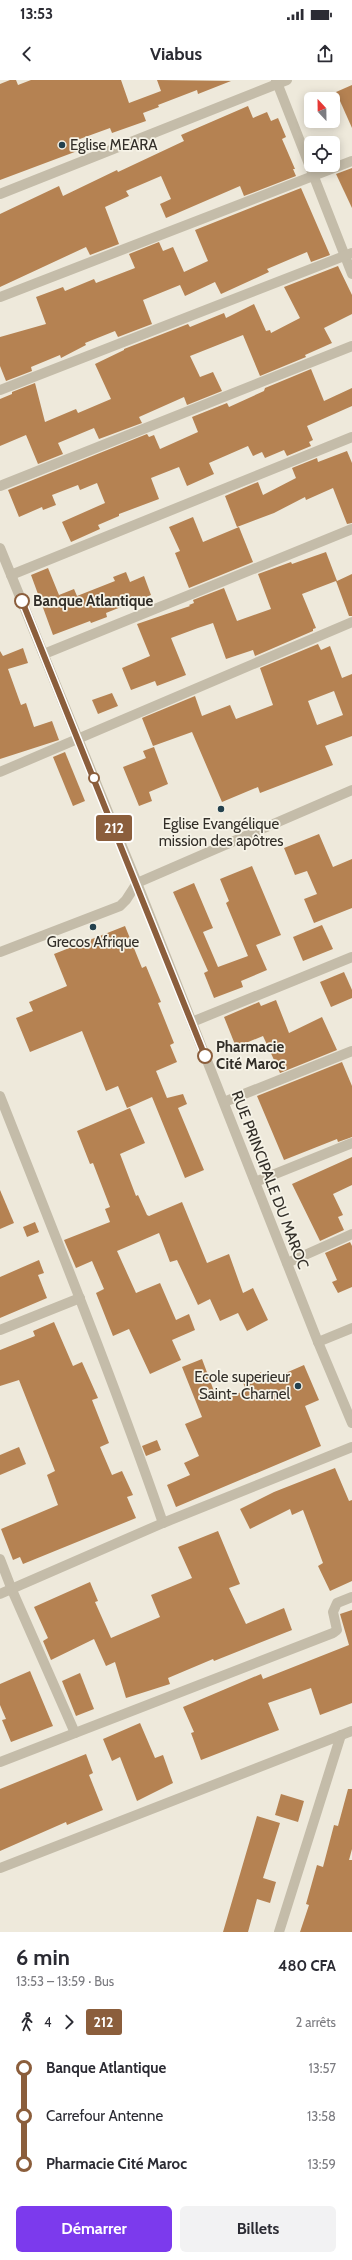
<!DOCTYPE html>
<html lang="fr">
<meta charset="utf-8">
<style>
:root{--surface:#fff;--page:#f2f2f3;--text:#2b2b33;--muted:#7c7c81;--accent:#7c3aed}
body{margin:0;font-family:Cabin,sans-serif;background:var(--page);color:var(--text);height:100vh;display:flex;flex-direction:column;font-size:15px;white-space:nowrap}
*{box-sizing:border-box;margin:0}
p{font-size:13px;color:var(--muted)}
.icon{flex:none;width:22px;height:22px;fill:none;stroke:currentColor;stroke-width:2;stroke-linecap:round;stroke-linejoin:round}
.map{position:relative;height:1852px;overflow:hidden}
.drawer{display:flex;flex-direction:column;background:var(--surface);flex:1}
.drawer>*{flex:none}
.badge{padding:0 8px;border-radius:3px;font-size:14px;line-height:26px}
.needle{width:26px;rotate:338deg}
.controls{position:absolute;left:304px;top:12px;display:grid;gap:8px}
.controls a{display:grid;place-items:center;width:36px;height:36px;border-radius:6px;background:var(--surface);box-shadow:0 2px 10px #0003;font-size:20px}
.map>.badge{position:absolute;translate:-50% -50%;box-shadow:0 0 0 2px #fff}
.legs{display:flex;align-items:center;gap:6px;height:44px;padding:0 16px;font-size:13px}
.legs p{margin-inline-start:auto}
.overview{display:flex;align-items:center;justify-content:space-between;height:68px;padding:0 16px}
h1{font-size:22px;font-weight:700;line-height:30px}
.action{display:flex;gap:8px;margin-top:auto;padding:8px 16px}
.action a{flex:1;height:46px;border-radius:6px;background:var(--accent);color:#fff;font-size:16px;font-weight:700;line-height:46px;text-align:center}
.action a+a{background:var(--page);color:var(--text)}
ul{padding:0 16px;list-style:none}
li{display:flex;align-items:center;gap:14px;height:48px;font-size:15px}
li i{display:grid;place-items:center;width:6px;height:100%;margin:0 5px;background:currentColor}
li i::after{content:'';width:10px;height:10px;margin:-5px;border:3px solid;border-radius:50%;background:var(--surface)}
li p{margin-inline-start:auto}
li:first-child i{background:linear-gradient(#0000 50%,currentColor 0)}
li:last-child i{background:linear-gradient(currentColor 50%,#0000 0)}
.status{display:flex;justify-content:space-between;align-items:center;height:28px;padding:0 20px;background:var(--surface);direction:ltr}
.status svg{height:11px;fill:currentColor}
header{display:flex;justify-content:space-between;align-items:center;height:52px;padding:0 16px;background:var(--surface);font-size:18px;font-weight:700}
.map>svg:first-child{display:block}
.building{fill:#b58252;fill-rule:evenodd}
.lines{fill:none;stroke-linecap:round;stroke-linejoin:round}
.minor{stroke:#c4bca9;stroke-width:10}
.line-1-casing{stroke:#fff;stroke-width:9}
.line-1{stroke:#8b5e3c;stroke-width:6}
.poi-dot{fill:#23414e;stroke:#f6f3e7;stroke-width:1.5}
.stop-1-dot{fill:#fff;stroke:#8b5e3c;stroke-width:2}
.labels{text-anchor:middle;stroke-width:3.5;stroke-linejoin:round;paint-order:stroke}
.poi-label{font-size:15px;fill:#322e28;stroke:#f6f3e7}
.stop-label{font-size:15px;font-weight:bold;fill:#322e28;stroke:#f6f3e7;text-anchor:start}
.street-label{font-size:15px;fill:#322e28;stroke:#f6f3e7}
</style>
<div class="status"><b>13:53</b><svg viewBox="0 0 49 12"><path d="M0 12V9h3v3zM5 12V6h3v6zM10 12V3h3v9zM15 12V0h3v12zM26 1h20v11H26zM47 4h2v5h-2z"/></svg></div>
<header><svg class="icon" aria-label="back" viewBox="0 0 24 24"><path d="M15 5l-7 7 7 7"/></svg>Viabus<svg class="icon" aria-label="share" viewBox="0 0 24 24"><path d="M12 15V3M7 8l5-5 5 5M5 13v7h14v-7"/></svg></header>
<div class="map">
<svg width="352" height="1852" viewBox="0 0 352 1852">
<rect width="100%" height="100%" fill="#eee9db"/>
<g class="building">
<path d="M10,0H16L18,5L31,0H121L129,23L161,11L157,0L231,1L198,14L197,10L158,25L159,27L143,33L146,41L112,53L110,48L77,60L80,70L0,100V4Z"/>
<path d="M352,5V48L336,12Z"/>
<path d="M248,26L253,38L267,32L271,41L278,38L286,57L282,59L295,89H293L296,96L244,116L240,106L166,138L160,124L171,119L161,96L126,111L129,116L105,127L119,164L90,175L86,167L0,207V134L59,106L63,116L117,90L118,92L184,61L181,55Z"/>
<path d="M352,88V128L336,94Z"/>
<path d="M301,108L330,175L311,182L307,172L267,189L269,192L221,214L215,202L185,216L180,205L143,220L152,244L118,257L115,251L85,263L86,265L61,278L60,275L31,287L32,291L6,301L0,286V257L46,244L36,217L63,207L65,211L94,199L96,203L135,188L129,174L159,162L163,171L173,167L184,192L208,181L195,150Z"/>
<path d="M338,186L352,215V234L324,248L332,263L305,275L306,277L260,296L243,255L190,276L200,297L213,292L222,311L187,325L184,317L139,337L142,343L99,359L94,348L58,363L63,374L38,384L26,355L0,366V319L12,314V312L35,303L45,342L76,329L78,333L111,319L95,284L124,270V269L188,244L190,247L224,233L226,238L254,224L266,251L270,250L271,253L300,238L284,207Z"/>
<path d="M311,289L324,321L352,308V326L307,346L313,360L309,362L311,366L287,376L284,370L265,378L262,372L253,376L248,366L209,383L214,394L187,406L179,387L151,398L159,419L119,434V436L98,445L100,449L71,462L62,442L105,423L97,403L80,410L78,405L52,415L56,425L43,430L42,427L19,437L8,410L147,354L149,357L154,355L160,369L198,352L192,337L227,323L229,327L264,311L265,308Z"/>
<path d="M347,371L352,383V443L347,444L333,408L306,420L305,417L274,433L237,447L225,416L258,402L263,415L296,398L292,388L317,378L318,382Z"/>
<path d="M193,437L203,462L239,447L253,482L189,508L175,473L180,471L169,447Z"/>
<path d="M326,472L337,501L352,494V536H349L336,501L302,514L316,548L313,549V551L255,576L253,570L226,579L213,543L198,548L171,558L186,595L157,606L155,601L131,610L122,588L150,576L137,544L190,526L189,525L194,523L193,520L224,508L237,541L271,529L258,494L291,482L292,484Z"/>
<path d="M48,488L59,515L74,509L77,516L115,501L113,497L126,492L130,502L144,496L151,515L106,533L107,537L91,543L90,541L53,555L31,495Z"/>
<path d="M318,564L321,570L330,566L342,598L352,594V656L325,666L333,685L260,713L258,707L222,722L192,652L153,666L142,638L195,616L202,636L230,625L236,639L273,625L260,588ZM334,611L343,635L317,645L308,621Z"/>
<path d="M23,568L28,583L8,589L21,625L26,623L34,647L52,641L59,660L0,679V571L3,576Z"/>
<path d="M112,613L118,626L98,634L92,620Z"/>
<path d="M154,667L168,704L149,712L152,721L139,726L123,687L146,678L143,671Z"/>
<path d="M65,672L85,721L73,726L53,677Z"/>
<path d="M319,754L333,787L352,779V828L314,843L304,819L317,814L307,791L295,795L284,768Z"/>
<path d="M252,786L281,855L256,865L267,890L241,901L243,907L214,918L204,893L208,891L173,812L194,803L213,848L203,852L218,887L248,876L226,823L229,821L220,799Z"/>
<path d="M322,845L333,869L303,881L293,857Z"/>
<path d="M125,846L142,888L146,886L161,922L158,923L174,963L170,965L177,982L156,991L167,1018L183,1014L187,1024L178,1028L204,1090L185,1098L152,1017L127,1028L118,1006L106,1011L82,951L30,972L16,938L33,931L29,922L67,906L54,874Z"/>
<path d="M344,892L352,910V918L331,927L320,902Z"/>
<path d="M276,920L289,953L322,937L337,970L280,993L263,956L236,967L224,937L259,922L261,926Z"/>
<path d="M342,982L352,1006V1057L338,1062L337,1059L284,1080L257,1016Z"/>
<path d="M130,1028L145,1063L120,1074L136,1116L138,1115L147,1135L149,1136L182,1122L207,1183L229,1174L243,1213L253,1208L268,1240L247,1251L238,1233L220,1241L210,1219L198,1225L177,1180L170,1182L159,1153L117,1171L136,1213L160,1203L176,1240L189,1234L195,1250L172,1260L181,1280L150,1294L129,1249L113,1256L96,1213L104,1209L92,1181L76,1188L64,1160L110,1142L105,1129L110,1127L93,1083L90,1084L77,1051Z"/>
<path d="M352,1077V1105L333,1114L343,1135L338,1137L344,1150L320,1161L292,1104Z"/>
<path d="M0,1110L14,1143L0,1149Z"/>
<path d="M35,1142L39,1152L27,1157L23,1147Z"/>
<path d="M350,1162L352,1166V1207L338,1213L332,1202L337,1200L325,1173Z"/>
<path d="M39,1180L44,1193L38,1195L47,1218L0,1238V1197Z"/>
<path d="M54,1242L73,1286L82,1282L98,1318L92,1320L109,1363L100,1367L112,1395L122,1391L133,1415L127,1417L136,1438L23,1484L20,1477L13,1480L1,1449L58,1425L47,1395L55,1391L19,1300L0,1306V1270L35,1256L33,1251Z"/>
<path d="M202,1279L218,1322L246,1310L242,1300L261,1292L265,1302L304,1285L319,1320L305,1326L321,1366L176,1427L167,1405L190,1395L184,1383L199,1376L185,1344L202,1337L182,1287Z"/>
<path d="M157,1360L161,1370L146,1376L142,1366Z"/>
<path d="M19,1367L26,1384L0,1395V1375Z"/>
<path d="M335,1388L349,1421L352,1420V1501L330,1511L318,1486L323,1483L303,1430L292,1435L290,1429L250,1449L240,1429L274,1412Z"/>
<path d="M218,1451L240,1504L229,1508L246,1544L284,1528L292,1550L214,1581L213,1579L168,1598L170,1604L126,1618L115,1582L106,1586L94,1559L51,1580L43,1561L48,1558L34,1527L90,1502L98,1521L95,1522L111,1558L160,1537L151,1515L192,1498L178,1467Z"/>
<path d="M352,1530V1623L320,1635L311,1608L268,1623L279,1650L201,1680L191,1653L194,1652L183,1627L261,1594L263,1599L349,1565L340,1534Z"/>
<path d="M30,1591L53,1646L11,1662L2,1640L6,1639L0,1625V1604Z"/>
<path d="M80,1593L94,1629L76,1636L62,1601Z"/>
<path d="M140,1643L155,1678L163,1675L173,1703L137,1721L120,1677L112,1681L103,1659Z"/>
<path d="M86,1674L93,1693L89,1695L103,1730L67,1745L66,1742L0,1771V1709Z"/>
<path d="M348,1709H352V1769L349,1780H352V1852H300L309,1825L306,1824L317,1785L323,1787L334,1745L338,1746Z"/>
<path d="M281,1714L304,1721L298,1742L275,1735Z"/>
<path d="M257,1736L280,1743L263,1798L276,1802L270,1823L257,1819L248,1852H223Z"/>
</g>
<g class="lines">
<g class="minor">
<path d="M276,0L352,194"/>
<path d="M0,114L287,0"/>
<path d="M0,217L352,81"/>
<path d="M0,310L352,173"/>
<path d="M0,406L352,266"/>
<path d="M0,468L137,803L318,1262L352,1343"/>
<path d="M11,495L352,357"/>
<path d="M44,574L352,449"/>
<path d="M0,692L352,542"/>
<path d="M0,872L120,826L126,820L137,803L352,710"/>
<path d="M192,942L352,877"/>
<path d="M0,1016C56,1158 113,1299 163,1443"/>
<path d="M224,1022L352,971"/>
<path d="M255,1102L352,1063"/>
<path d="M287,1183L352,1154"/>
<path d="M0,1250L80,1218"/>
<path d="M318,1262L352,1248"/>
<path d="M0,1479L12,1510L75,1653"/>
<path d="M0,1514L163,1443L352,1367"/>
<path d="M0,1682L333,1553L337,1550L333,1532L337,1523L352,1517"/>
<path d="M0,1788L352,1651"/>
<path d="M279,1852L341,1655"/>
</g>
</g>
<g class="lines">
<g class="line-1-casing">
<path id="line-1" d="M22,521L205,976"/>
</g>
<use href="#line-1" class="line-1"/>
</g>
<g class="poi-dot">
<circle cx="62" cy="65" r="4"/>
<circle cx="221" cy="729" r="4"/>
<circle cx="93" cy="847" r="4"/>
<circle cx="298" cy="1306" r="4"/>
</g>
<g class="stop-1-dot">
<circle cx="22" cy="521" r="7"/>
<circle cx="94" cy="698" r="5"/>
<circle cx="205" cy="976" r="7"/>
</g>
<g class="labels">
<g class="poi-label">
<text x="70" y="70" text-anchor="start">Eglise MEARA</text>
<text x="221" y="749">Eglise Evangélique<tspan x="221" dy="17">mission des apôtres</tspan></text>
<text x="93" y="867">Grecos Afrique</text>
<text x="290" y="1302" text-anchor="end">Ecole superieur<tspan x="290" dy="17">Saint- Charnel</tspan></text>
</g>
<g class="stop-label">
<text x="33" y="526">Banque Atlantique</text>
<text x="216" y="972">Pharmacie<tspan x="216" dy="17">Cité Maroc</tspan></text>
</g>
<g class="street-label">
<text transform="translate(270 1100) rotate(69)" y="5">RUE PRINCIPALE DU MAROC</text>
</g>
</g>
</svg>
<div class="controls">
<a><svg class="needle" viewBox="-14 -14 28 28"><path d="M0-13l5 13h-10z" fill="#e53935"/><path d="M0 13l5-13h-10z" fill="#7c7c81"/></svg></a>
<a><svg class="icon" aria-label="locate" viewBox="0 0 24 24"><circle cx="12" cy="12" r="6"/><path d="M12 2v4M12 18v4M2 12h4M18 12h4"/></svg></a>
</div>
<b class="badge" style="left:114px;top:748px;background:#8b5e3c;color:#fff">212</b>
</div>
<section class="drawer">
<div class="overview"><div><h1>6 min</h1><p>13:53 – 13:59 · Bus</p></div><b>480 CFA</b></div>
<div class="legs"><svg class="icon" aria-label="walk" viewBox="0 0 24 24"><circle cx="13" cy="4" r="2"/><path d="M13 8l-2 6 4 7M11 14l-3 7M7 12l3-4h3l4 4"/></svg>4<svg class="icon" aria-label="forward" viewBox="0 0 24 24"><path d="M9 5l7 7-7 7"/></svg><b class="badge" style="background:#8b5e3c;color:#fff">212</b><p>2 arrêts</p></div>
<ul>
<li><i style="color:#8b5e3c"></i><b>Banque Atlantique</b><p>13:57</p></li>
<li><i style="color:#8b5e3c"></i><span>Carrefour Antenne</span><p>13:58</p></li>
<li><i style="color:#8b5e3c"></i><b>Pharmacie Cité Maroc</b><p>13:59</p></li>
</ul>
<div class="action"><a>Démarrer</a><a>Billets</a></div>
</section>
